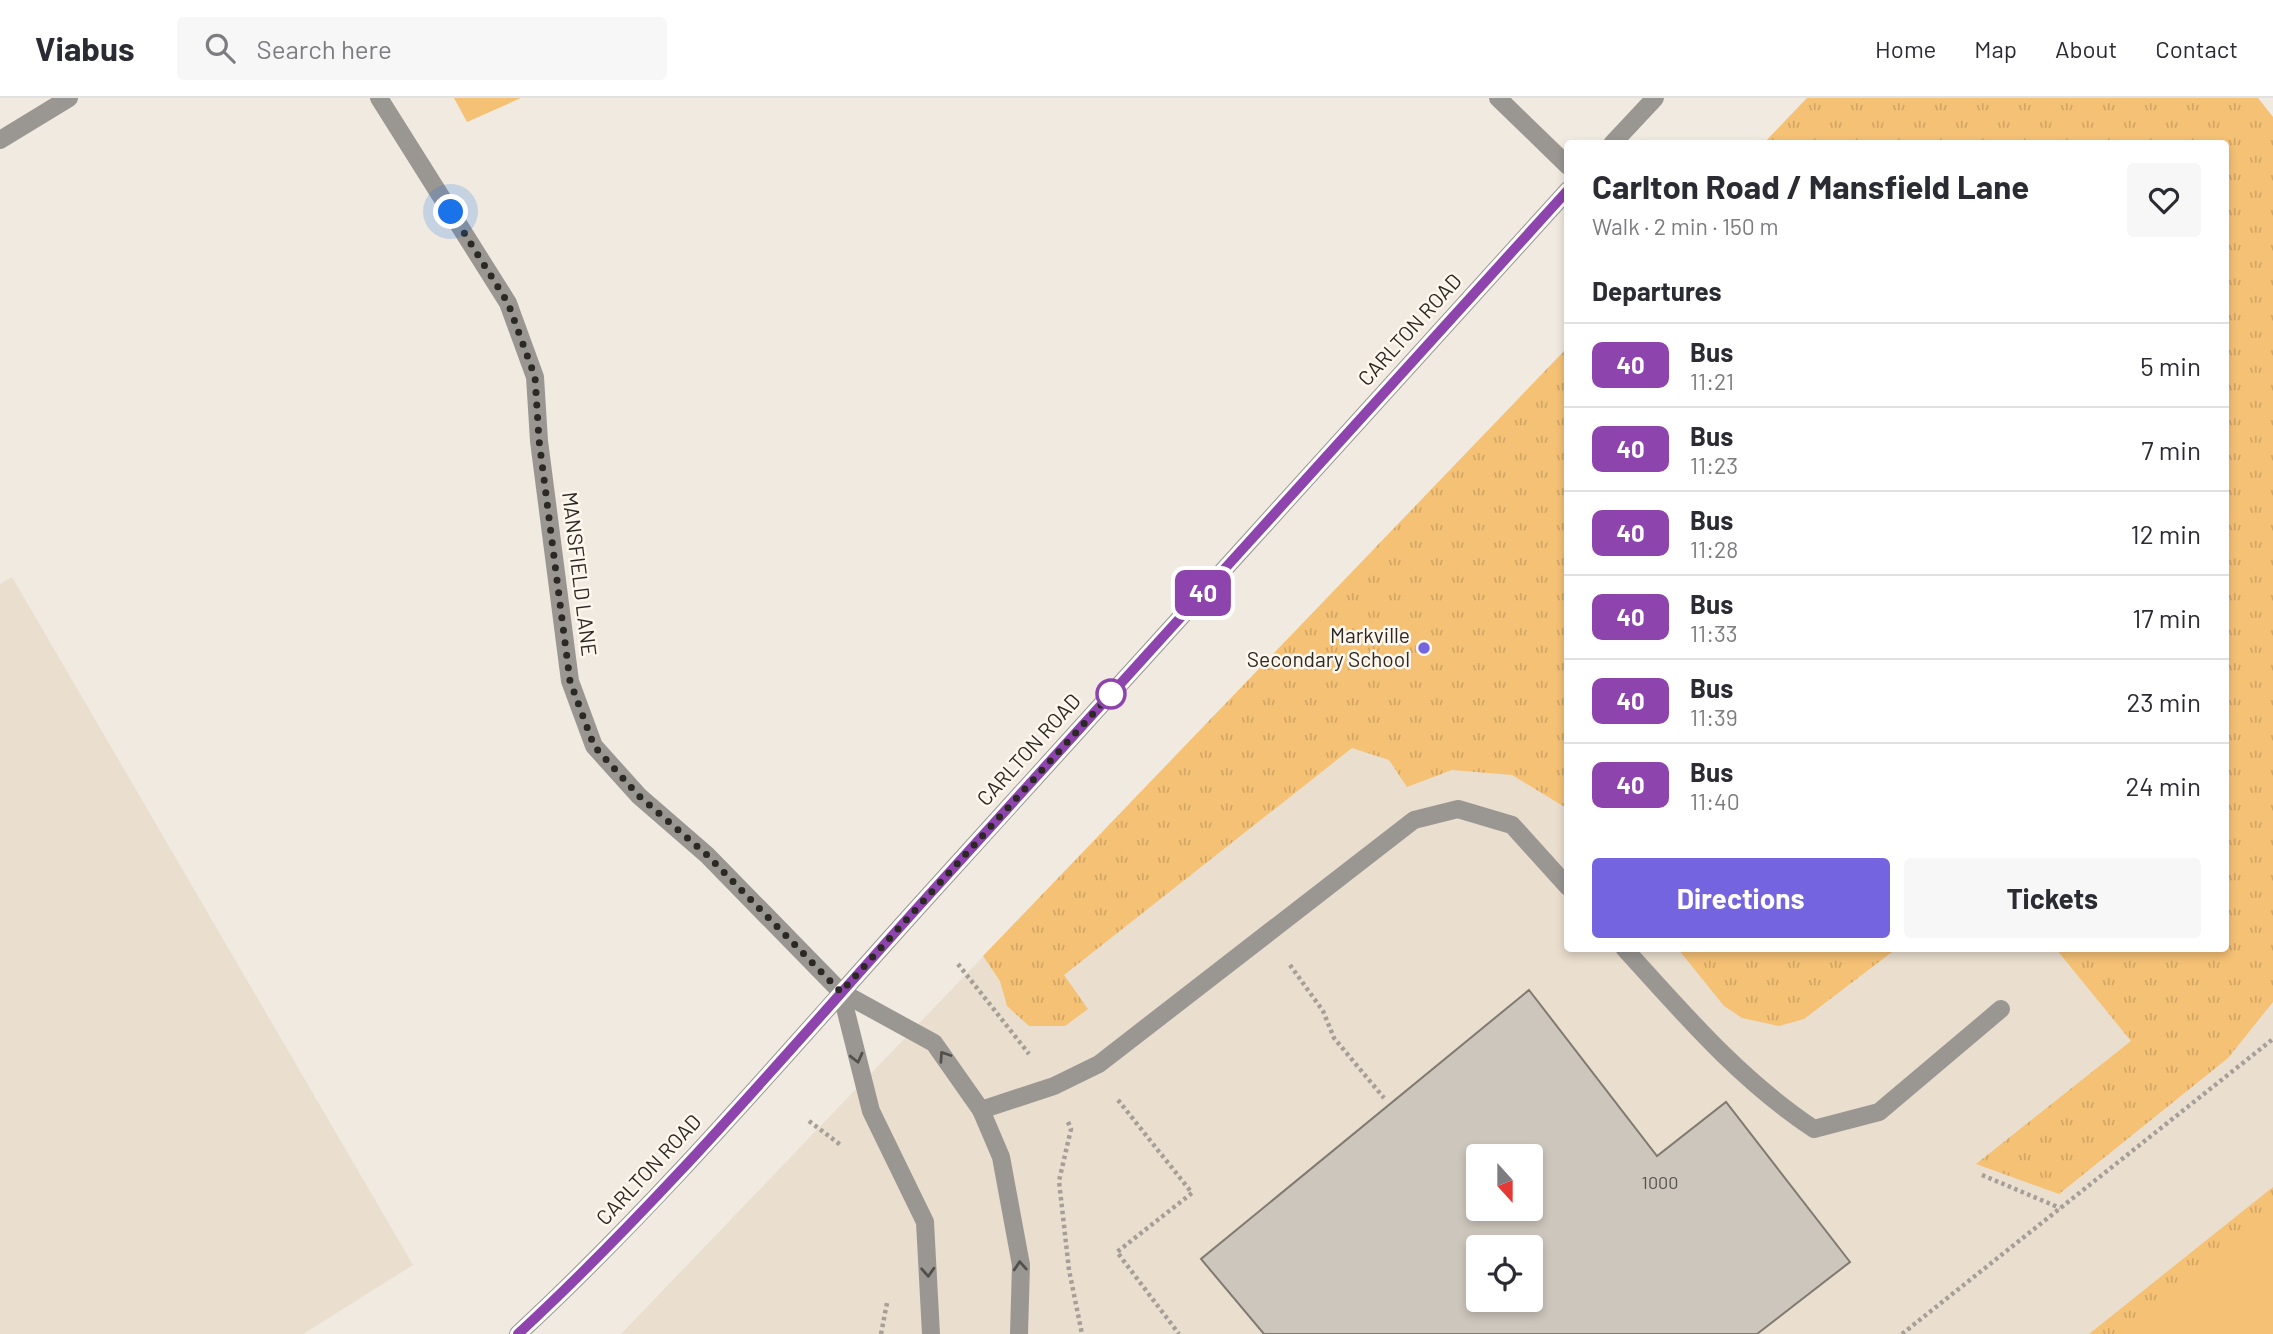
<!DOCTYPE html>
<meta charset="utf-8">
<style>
:root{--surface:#fff;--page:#f7f7f7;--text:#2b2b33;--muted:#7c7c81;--line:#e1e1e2;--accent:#7564df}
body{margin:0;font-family:Barlow,sans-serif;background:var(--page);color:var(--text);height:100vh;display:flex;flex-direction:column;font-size:26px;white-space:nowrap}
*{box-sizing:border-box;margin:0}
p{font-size:23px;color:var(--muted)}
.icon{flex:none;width:38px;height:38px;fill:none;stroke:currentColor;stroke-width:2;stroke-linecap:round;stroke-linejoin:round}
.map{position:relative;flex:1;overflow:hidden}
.drawer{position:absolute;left:1564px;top:42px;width:665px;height:812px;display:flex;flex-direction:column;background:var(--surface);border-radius:7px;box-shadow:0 4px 10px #0003}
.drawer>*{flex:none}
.badge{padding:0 14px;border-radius:10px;font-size:24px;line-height:46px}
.needle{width:46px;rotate:159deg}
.buttons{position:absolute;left:1466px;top:1046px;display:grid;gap:14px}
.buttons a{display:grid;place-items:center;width:77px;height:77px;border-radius:7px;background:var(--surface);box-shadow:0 4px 10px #0003;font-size:35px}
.you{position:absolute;width:35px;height:35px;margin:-18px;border:5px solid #fff;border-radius:50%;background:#1a73e8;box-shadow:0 0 0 10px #1a73e833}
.map>.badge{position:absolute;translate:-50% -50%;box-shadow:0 0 0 4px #fff}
h2{padding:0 28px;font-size:26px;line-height:63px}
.round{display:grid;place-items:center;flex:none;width:74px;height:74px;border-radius:7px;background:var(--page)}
.overview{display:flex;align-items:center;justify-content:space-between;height:119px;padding:0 28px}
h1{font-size:33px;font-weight:700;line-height:52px}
.primary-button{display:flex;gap:14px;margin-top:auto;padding:14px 28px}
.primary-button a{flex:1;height:80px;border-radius:7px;background:var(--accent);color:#fff;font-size:28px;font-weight:700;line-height:80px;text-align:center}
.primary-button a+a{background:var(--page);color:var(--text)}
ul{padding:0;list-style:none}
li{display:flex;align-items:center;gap:21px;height:84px;padding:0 28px;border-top:2px solid var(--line)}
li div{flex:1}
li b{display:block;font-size:26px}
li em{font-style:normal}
li .badge{min-width:77px;font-weight:700;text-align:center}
header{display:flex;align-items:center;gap:42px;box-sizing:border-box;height:98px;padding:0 35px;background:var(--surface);border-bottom:2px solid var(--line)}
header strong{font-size:33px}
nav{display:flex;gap:38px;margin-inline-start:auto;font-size:24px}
.search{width:490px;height:63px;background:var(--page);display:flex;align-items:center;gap:18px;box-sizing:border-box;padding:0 24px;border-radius:7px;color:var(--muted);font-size:26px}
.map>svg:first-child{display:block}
.built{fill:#eadece;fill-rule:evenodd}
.grass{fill:url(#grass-tufts)}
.park{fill:#f5c175}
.building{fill:#cdc6bd;stroke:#807a71;stroke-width:2;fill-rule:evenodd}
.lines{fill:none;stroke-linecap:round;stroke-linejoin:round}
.path{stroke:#a59f98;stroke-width:4.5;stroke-dasharray:3.5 3.5;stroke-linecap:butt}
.minor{stroke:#9a9793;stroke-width:18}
.oneway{stroke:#52504c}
.line-casing{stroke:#fff;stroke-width:16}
.line{stroke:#8e44ad;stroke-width:10}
.walk{stroke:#2c2925;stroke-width:7;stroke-dasharray:0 12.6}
.poi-dot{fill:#7564df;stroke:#fef7ed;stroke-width:2.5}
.stop-dot{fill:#fff;stroke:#8e44ad;stroke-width:3.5}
.labels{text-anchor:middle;stroke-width:5;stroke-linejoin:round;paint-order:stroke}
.number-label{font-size:18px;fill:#54504b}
.street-label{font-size:21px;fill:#2c2925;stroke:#fef7ed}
.poi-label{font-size:21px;fill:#2c2925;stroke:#fef7ed;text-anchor:end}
</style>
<header>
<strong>Viabus</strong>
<div class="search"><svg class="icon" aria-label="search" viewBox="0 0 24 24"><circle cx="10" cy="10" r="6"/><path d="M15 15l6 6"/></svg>Search here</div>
<nav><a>Home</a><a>Map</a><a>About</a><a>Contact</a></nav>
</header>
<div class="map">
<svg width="2273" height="1236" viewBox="0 0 2273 1236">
<defs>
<pattern id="grass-tufts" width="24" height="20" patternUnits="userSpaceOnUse" patternTransform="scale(1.75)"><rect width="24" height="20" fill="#f5c175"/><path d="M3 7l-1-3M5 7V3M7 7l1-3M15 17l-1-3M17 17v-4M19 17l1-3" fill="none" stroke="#d2a665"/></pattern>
</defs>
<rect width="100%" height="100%" fill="#f1eae0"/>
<g class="built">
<path d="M1807,0H2258L2273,19V1236H621L1568,249V850H2226V46L1764,45ZM1479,1059H1531V1111H1479ZM1479,1150H1531V1202H1479Z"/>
<path d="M12,479L413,1167L303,1236H0V486Z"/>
</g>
<g class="grass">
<path d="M1807,0H2258L2273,19V904L2228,960L2059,1096L1976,1066L2131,943L2056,851L2226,850V46L1764,45Z"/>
<path d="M1568,249V711L1512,677L1452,672L1407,689L1389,662L1352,650L1064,877L1088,911L1065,928H1029L1007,908L1000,883L983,858Z"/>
<path d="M1678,851H1896L1804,921L1779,928L1742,920L1724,908Z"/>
<path d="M2273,1089V1236H2089Z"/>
</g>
<g class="park">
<path d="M454,0H521L467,24Z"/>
<path d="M2273,1122V1236H2131Z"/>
</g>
<path class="building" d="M1529,892L1657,1058L1726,1004L1850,1164L1757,1236H1264L1201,1161ZM1479,1059H1531V1111H1479ZM1479,1150H1531V1202H1479Z"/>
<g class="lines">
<g class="path">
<path d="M958,866L1029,956"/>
<path d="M1290,867L1323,913L1334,940L1384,1000"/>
<path d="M1118,1002L1192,1095L1117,1154L1179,1236"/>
<path d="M809,1023L842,1048"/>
<path d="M1068,1024L1071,1031L1059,1083L1069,1172L1082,1236"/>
<path d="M1982,1077L2060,1110"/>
<path d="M881,1236L887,1205"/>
<path d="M1902,1236L2273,941"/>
</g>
<g class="minor">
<path d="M379,0L508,205L535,279L539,343L570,583L594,648L639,698L707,757L841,894L934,945L981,1012L1001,1059L1021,1167L1019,1236"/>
<path d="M1498,0L1568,68"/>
<path d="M0,42L69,0"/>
<path d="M1612,46L1655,0"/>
<path d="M1624,850C1683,915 1740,982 1814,1031L1879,1014L2001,911"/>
<path d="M841,894L871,1013L925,1124L931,1236"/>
<path d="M981,1012L1054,988L1099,966L1414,722L1458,711L1512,727L1568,789"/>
<path d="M518,1236C665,1100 794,946 928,798C1142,562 1355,327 1568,92"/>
</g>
</g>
<defs><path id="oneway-chevron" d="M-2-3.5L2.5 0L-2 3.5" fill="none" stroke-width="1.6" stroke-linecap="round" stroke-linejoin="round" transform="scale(1.75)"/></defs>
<g class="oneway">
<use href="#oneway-chevron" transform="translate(944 958) rotate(-124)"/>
<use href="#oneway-chevron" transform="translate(857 960) rotate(76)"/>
<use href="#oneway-chevron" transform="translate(1020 1168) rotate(-94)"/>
<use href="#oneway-chevron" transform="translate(928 1174) rotate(87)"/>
</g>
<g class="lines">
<g class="line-casing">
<path id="line" d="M518,1236C665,1100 794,946 928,798C1141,562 1355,328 1568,92"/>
</g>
<use href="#line" class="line"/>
<path class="walk" d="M451,114L508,205L535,279L539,342L570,583L594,648L639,698L707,757L841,894L1120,586L1111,596"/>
</g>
<circle class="poi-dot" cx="1424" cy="550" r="7"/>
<circle class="stop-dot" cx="1111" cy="596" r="14"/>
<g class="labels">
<g class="number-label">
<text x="1660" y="1091">1000</text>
</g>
<g class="street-label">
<text transform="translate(1410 232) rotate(-48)" y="7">CARLTON ROAD</text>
<text transform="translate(579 476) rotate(83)" y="7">MANSFIELD LANE</text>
<text transform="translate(1029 652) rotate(-48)" y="7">CARLTON ROAD</text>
<text transform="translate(649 1072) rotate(-47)" y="7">CARLTON ROAD</text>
</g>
<g class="poi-label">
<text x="1410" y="545">Markville<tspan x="1410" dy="24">Secondary School</tspan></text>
</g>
</g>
</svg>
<div class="buttons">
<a><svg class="needle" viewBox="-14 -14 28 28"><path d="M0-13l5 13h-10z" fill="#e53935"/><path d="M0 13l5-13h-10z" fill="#7c7c81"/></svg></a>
<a><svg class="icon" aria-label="locate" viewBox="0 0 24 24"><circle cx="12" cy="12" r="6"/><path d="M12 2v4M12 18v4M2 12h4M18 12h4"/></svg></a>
</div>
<div class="you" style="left:451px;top:114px"></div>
<b class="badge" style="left:1203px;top:495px;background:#8e44ad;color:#fff">40</b>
<section class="drawer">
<div class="overview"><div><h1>Carlton Road / Mansfield Lane</h1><p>Walk · 2 min · 150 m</p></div><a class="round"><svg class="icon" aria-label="heart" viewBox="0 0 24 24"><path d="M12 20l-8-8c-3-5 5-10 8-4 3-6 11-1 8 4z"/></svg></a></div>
<h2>Departures</h2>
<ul>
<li><span class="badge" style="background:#8e44ad;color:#fff">40</span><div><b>Bus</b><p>11:21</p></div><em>5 min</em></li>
<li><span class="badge" style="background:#8e44ad;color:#fff">40</span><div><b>Bus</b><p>11:23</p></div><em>7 min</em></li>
<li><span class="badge" style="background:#8e44ad;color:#fff">40</span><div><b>Bus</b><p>11:28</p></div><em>12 min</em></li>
<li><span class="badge" style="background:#8e44ad;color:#fff">40</span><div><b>Bus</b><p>11:33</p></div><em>17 min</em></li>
<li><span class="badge" style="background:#8e44ad;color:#fff">40</span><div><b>Bus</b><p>11:39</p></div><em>23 min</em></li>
<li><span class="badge" style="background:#8e44ad;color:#fff">40</span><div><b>Bus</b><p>11:40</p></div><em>24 min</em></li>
</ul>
<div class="primary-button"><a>Directions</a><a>Tickets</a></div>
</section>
</div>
